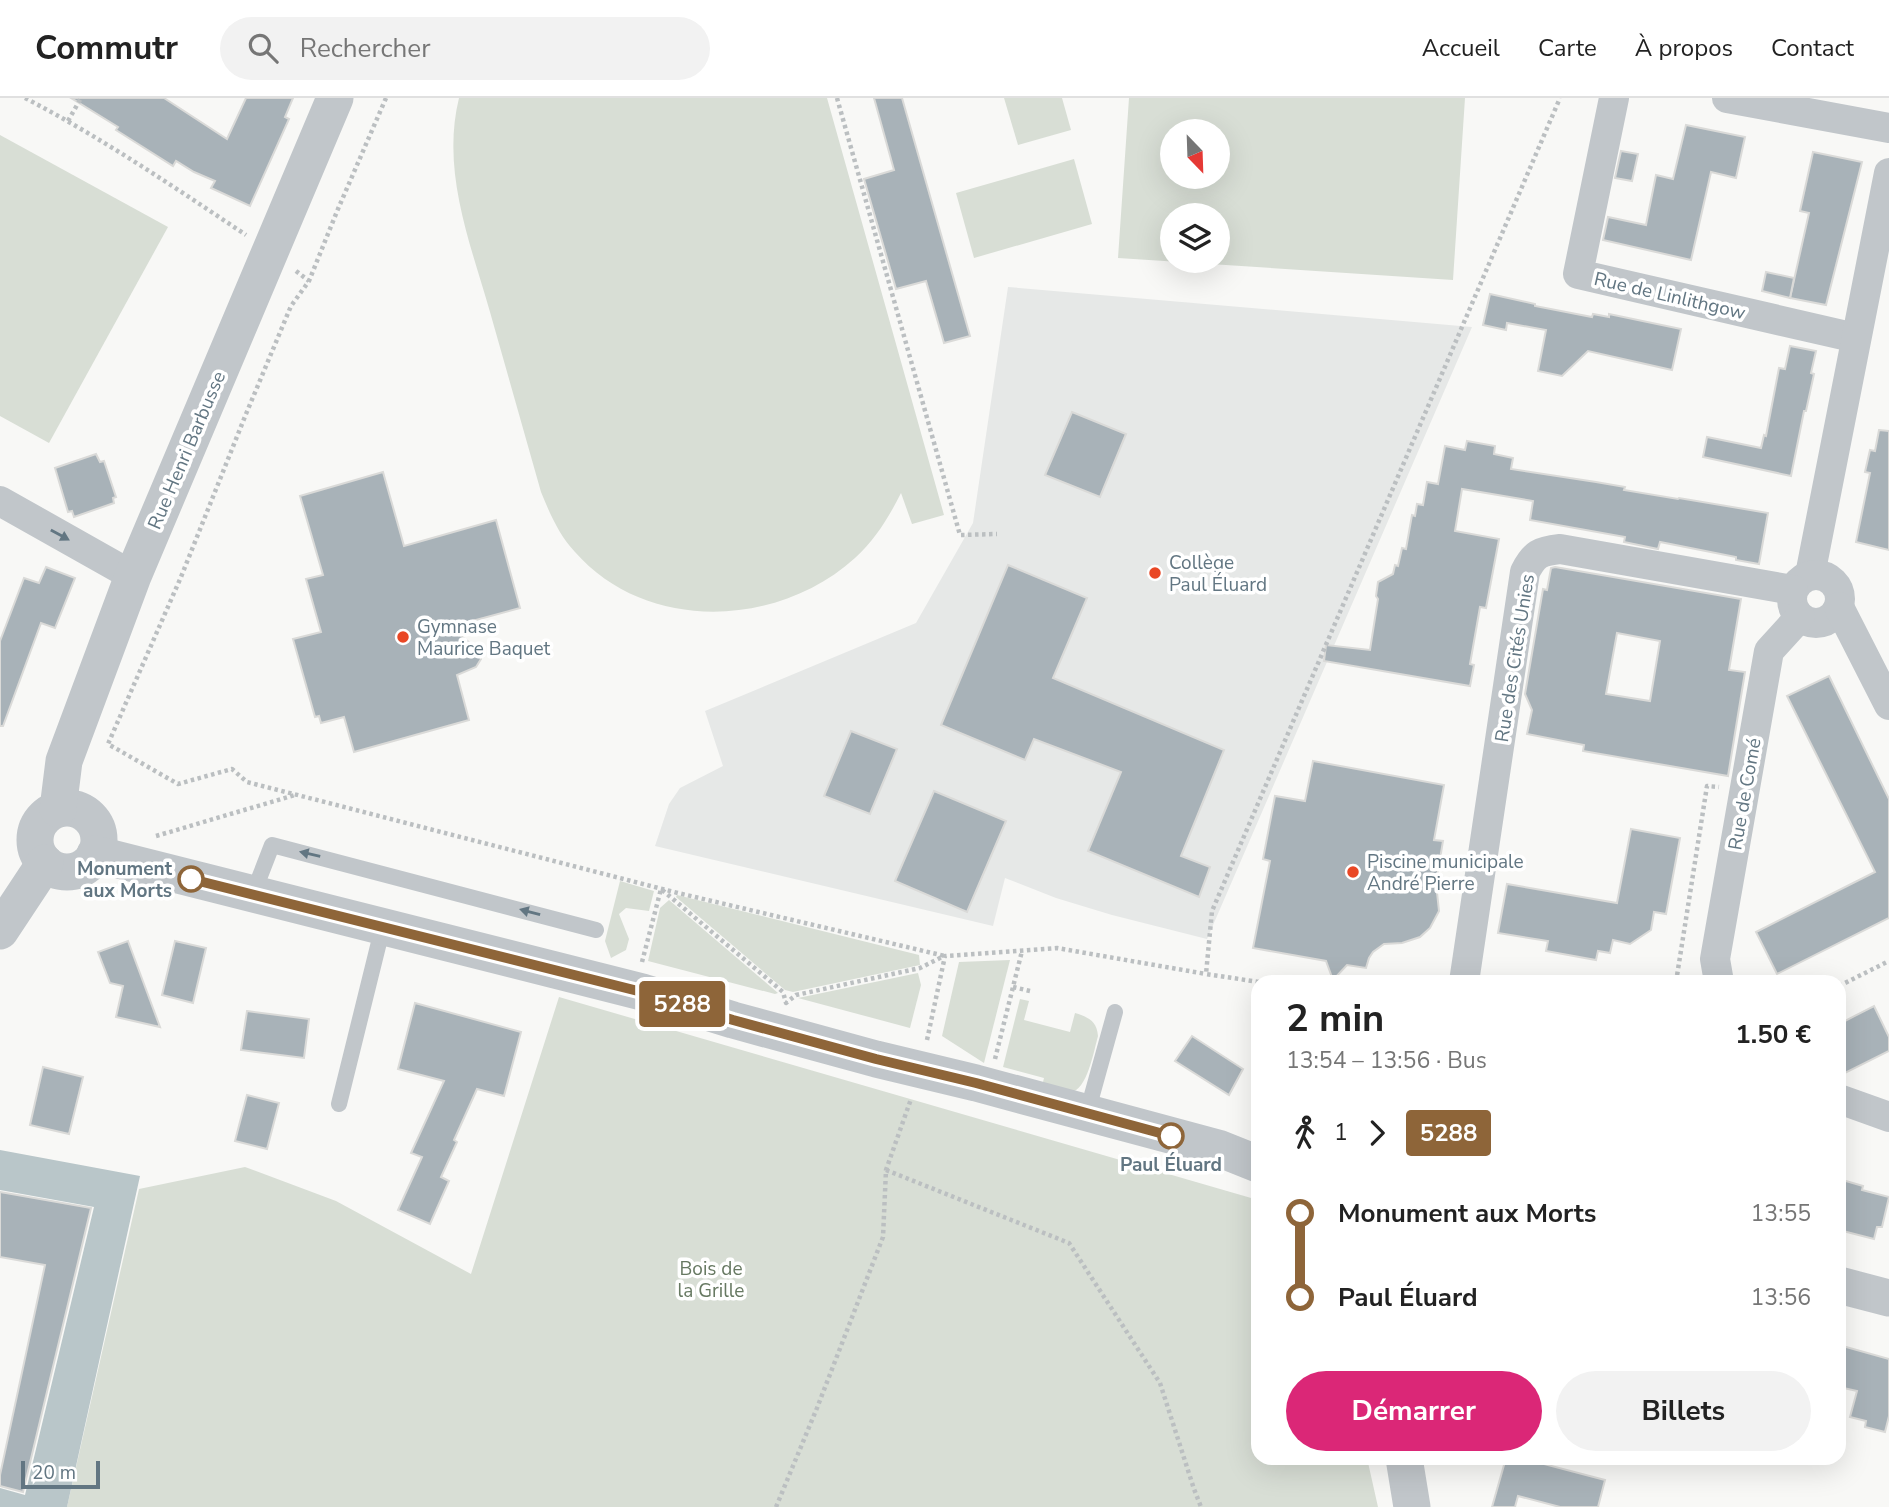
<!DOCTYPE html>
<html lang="fr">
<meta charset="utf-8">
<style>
:root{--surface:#fff;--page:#f2f2f2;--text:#222;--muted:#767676;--line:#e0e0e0;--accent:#db2777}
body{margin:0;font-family:"Nunito Sans",sans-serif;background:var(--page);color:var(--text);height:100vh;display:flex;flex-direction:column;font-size:26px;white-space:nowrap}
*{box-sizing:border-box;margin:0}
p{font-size:23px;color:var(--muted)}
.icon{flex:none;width:38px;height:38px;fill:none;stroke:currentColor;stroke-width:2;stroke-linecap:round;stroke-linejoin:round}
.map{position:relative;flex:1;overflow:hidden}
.panel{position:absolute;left:1251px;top:877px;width:595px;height:490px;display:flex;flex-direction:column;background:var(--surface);border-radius:21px;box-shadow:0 7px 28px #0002}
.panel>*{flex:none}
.badge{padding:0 14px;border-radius:5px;font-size:24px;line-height:46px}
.needle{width:46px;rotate:157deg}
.tools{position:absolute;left:1160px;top:21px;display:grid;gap:14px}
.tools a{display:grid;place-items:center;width:70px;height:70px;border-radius:50%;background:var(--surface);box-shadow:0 7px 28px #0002;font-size:35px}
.scale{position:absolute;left:21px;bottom:18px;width:79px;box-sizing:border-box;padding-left:7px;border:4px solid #627682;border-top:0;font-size:19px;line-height:24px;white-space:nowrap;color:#627682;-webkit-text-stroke:5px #fff;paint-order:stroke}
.map>.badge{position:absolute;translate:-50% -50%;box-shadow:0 0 0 4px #fff}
.legs{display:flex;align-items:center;gap:10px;height:77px;padding:0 35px;font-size:23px}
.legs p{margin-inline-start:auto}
.head{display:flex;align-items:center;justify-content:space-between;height:119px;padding:0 35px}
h1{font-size:38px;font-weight:700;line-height:52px}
.cta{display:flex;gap:14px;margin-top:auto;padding:14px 35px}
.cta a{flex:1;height:80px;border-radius:42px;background:var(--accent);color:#fff;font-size:28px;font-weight:700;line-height:80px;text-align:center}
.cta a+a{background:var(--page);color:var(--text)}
ul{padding:0 35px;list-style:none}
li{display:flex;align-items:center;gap:24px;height:84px;font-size:26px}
li i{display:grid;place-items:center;width:10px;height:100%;margin:0 9px;background:currentColor}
li i::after{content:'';width:18px;height:18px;margin:-9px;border:5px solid;border-radius:50%;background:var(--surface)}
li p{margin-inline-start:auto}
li:first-child i{background:linear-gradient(#0000 50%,currentColor 0)}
li:last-child i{background:linear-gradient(currentColor 50%,#0000 0)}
header{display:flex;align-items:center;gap:42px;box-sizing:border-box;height:98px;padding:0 35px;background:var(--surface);border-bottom:2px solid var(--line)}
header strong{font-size:33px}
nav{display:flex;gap:38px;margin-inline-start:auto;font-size:24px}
.search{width:490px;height:63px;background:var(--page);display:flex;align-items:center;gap:18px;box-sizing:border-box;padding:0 24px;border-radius:38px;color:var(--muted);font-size:26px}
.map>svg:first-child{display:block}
.built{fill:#e6e8e7}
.green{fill:#d8ded5;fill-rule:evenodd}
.water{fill:#b9c6c9}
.building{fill:#a8b2b8;stroke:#dadad8;stroke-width:2;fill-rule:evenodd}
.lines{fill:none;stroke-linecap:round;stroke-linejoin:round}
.path{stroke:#bbbfc1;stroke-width:4.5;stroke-dasharray:3.5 3.5;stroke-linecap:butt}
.service{stroke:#c1c6ca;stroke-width:16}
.minor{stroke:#c1c6ca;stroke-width:30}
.tertiary{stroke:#c1c6ca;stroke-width:37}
.oneway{fill:#627682}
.line-1-casing{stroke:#fff;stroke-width:16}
.line-1{stroke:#8e6539;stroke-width:10}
.poi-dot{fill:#e94725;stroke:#fff;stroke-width:2.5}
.stop-1-dot{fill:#fff;stroke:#8e6539;stroke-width:3.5}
.labels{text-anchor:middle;stroke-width:7;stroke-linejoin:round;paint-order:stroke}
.street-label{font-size:19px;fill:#627682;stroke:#fff}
.poi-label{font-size:19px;fill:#627682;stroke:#fff;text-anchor:start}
.stop-label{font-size:19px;font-weight:bold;fill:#627682;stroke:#fff;text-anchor:end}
.park-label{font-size:19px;fill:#677962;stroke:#fff}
</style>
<header>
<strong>Commutr</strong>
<div class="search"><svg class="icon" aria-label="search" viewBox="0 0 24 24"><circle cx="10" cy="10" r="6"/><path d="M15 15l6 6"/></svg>Rechercher</div>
<nav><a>Accueil</a><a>Carte</a><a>À propos</a><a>Contact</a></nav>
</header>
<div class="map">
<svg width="1889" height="1409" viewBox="0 0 1889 1409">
<rect width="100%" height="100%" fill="#f8f8f6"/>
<path class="built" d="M1008,189L1472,229L1207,841L1112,817L1056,800L1005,780L993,828L655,748L669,706L680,690L723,668L705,613L916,525L973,425Z"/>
<g class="green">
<path d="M459,0H827L944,417L912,426L901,395C889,419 875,442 855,460C778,530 646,535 575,454C559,437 550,416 541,394C524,334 507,274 490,214C470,144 441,73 459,0Z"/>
<path d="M1004,0H1062L1071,32L1018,47Z"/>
<path d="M1129,0H1465L1453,182L1118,160ZM1172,33H1218V79H1172ZM1172,117H1218V163H1172Z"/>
<path d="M0,37L168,129L49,345L0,318Z"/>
<path d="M1074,61L1092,126L974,160L956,95Z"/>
<path d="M620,783L654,793L649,813L626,810L619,816L629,841L626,852L611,860L605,843Z"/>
<path d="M677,797L919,857L920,867L793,894L785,892L676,799Z"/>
<path d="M669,802L778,895L775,896L648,863L660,810Z"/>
<path d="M1010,862L984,965L942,938L959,864Z"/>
<path d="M918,875L921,887L910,930L798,900Z"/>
<path d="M559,899L1258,1102V1360H1367L1378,1409H67L139,1091L245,1069L336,1103L471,1176Z"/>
<path d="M1020,901L1029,903L1024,922L1070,934L1075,915C1088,919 1097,923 1098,938C1094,952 1087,994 1070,994C1061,994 1051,990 1042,988L1044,980L1003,969Z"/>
</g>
<path class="water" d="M0,1052L140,1078L67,1409H0V1390L25,1397L94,1109L0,1092Z"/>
<g class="building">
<path d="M71,0H164L227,41L246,0H293L285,19L289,21L250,108L211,90L215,83L194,74L176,63L173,68L116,32L118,29Z"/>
<path d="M874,0H902L970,238L944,245L926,183L896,191L864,81L894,72Z"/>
<path d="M1686,27L1745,39L1736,80L1711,74L1691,162L1603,142L1608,119L1646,127L1656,77L1673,81Z"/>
<path d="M1621,53L1638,56L1632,83L1615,80Z"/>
<path d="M1813,54L1862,64L1826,207L1790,200L1809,115L1800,113Z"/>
<path d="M1766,174L1794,180L1790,200L1762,193Z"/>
<path d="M1490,196L1535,206V208L1592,219L1593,216L1609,219V216L1681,231L1672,272L1588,253L1562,278L1538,273L1546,232L1507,225L1506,232L1483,227Z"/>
<path d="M1790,248L1816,253L1811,275L1814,276L1806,313H1804L1791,378L1703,359L1707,339L1761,350L1764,337L1766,338L1779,270L1785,271Z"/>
<path d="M1072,314L1126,336L1100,399L1045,377Z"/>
<path d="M1879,332L1889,333V452L1856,444L1870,375L1865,374L1870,352L1875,353Z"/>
<path d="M1467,343L1495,348L1494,356L1513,360L1511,371L1596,384L1625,389L1624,392L1678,401L1679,400L1768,415L1759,466L1736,462V459L1660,444L1658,451L1624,444L1625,439L1530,422L1533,403L1462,391L1455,433L1499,441L1486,510L1480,509L1470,566L1474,567L1470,588L1324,563L1326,547L1370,552L1378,501L1376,498L1378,484L1393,476L1395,467L1398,468L1402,450L1406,451L1412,417L1415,418L1417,406L1423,407L1427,384L1438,386L1445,348L1465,352Z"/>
<path d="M96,356L100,364L104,363L116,399L113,400L114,405L74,419L72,413L68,414L55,370Z"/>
<path d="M383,374L404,448L496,422L520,510L450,529L480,553L481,561L476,569L457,577L469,622L354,654L344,619L321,625L319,618L315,619L293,541L321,534L306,481L323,477L300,398Z"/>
<path d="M1008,467L1087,500L1053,580L1224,652L1181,758L1210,769L1199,799L1088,753L1121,674L1034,641L1025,662L941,627Z"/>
<path d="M46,469L75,480L55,530L41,525L3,628H0V543L24,480L39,485Z"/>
<path d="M1555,469L1741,501L1729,572L1745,574L1728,678L1583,653L1584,647L1527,636L1532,612L1525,596L1543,491L1547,492L1551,470ZM1617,535L1660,543L1650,603L1606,596Z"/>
<path d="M1829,578L1889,701V820L1777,876L1756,834L1875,774L1787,598Z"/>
<path d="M851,633L897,651L870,716L824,698Z"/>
<path d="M1313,663L1444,687L1434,742L1443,743L1436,785L1439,813L1430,830L1420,839L1402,845L1384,846L1373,854L1369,860L1366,870L1347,867L1333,882L1326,863L1253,850L1270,763L1263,761L1275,698L1305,703Z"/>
<path d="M934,693L1006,723L967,814L895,783Z"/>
<path d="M1631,731L1680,740L1666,816L1654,814L1651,832L1630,846L1613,842L1610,855L1598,853L1596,862L1546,853L1548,843L1498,835L1507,786L1617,805Z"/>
<path d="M128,843L141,878L160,929L116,919L123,888L110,885L98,854Z"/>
<path d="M175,843L206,850L193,905L162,897Z"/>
<path d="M415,905L521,934L504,998L477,991L454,1042L457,1044L441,1079L449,1083L430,1126L398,1112L422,1059L411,1055L444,983L398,971Z"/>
<path d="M1874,908L1889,939V953L1839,978V926Z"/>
<path d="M247,913L309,921L304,960L241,952Z"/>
<path d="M1192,938L1243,971L1229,997L1175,963Z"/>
<path d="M43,969L83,979L69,1036L30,1027Z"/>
<path d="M247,997L279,1005L267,1051L235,1043Z"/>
<path d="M1839,1081L1863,1088L1862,1092L1889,1099L1882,1129H1877L1874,1141L1839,1132Z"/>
<path d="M0,1094L91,1110L23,1394L0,1388V1377L45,1167L0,1159Z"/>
<path d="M1839,1247L1889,1261V1318L1885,1334L1865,1329L1866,1323L1850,1319L1857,1293L1839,1289Z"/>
<path d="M1506,1360H1521L1605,1382L1598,1409H1560L1518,1398L1515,1409H1492Z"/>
</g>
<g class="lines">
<g class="path">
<path d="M25,0C102,40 174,89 246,137"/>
<path d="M386,0L338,111L309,183L291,208L246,316L181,479L108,646L178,686L232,671L247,684L678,795L945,858"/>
<path d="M837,0L960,437L997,436"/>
<path d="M68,23L81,0"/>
<path d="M296,173L309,183"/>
<path d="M156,738L295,697"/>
<path d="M642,864L661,791L783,894L786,905L796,897L920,870L944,858"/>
<path d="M1259,884L1206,876L1212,813L1560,0"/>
<path d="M1676,884L1707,688L1719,689"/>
<path d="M1839,888L1889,863"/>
<path d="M1013,889L1030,893"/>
<path d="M927,942L945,858L1057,850L1206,876"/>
<path d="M995,961L1022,853"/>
<path d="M886,1072L1069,1145L1160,1285L1194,1391L1201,1409"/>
<path d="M776,1409L817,1310L883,1139L886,1072L911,1001"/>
</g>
<g class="service">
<path d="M253,796L272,747L596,832"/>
<path d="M339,1006L383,828"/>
<path d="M1087,1015L1115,914"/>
</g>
<g class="minor">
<path d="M1614,0L1578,176L1856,240"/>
<path d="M1727,0L1889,30"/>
<path d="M0,403L133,478"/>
<path d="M1810,477L1889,75"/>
<circle cx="1816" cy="501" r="24"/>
<path d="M1839,509L1889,607"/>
<path d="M1464,884L1525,474C1534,456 1540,453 1560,451L1793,492"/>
<path d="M1719,884L1715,861L1769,553L1800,519"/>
<path d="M1839,1001L1889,1019"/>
</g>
<g class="tertiary">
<circle cx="67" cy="742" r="32"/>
<path d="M58,711L64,663L133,478L335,0"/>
<path d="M95,756L642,894L733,922L876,961L976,985L1218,1050L1258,1066"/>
<path d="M0,833L45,765"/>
<path d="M1839,1187L1889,1200"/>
<path d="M1404,1360L1412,1409"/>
</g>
</g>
<defs><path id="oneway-solid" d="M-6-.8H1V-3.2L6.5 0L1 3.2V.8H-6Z" transform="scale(1.75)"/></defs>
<g class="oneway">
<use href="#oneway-solid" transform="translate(60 437) rotate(29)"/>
<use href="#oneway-solid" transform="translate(310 756) rotate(-167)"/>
<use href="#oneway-solid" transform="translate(530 814) rotate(-165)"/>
</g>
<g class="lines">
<g class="line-1-casing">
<path id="line-1" d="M191,781L642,894L733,922L876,961L976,985L1171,1038"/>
</g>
<use href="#line-1" class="line-1"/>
</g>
<g class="poi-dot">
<circle cx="1155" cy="475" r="7"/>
<circle cx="403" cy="539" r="7"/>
<circle cx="1353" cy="774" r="7"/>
</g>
<g class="stop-1-dot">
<circle cx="191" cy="781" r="12"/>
<circle cx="1171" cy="1038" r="12"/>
</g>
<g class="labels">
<g class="street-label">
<text transform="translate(1670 197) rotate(13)" y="7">Rue de Linlithgow</text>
<text transform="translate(186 352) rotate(-67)" y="7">Rue Henri Barbusse</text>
<text transform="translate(1514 560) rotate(-81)" y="7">Rue des Cités Unies</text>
<text transform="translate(1744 696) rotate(-80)" y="7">Rue de Comé</text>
</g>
<g class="poi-label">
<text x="1169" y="471">Collège<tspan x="1169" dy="22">Paul Éluard</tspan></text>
<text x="417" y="535">Gymnase<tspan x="417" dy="22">Maurice Baquet</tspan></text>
<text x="1367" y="770">Piscine municipale<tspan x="1367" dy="22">André Pierre</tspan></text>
</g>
<g class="stop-label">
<text x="172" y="777">Monument<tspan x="172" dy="22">aux Morts</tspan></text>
<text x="1171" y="1073" text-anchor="middle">Paul Éluard</text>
</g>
<g class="park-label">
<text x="711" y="1177">Bois de<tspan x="711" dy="22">la Grille</tspan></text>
</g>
</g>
</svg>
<div class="tools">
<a><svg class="needle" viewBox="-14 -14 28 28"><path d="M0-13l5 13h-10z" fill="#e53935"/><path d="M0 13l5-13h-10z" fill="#767676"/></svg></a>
<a><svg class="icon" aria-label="layers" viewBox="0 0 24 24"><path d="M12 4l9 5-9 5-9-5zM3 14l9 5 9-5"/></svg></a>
</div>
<div class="scale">20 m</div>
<b class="badge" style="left:682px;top:906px;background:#8e6539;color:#fff">5288</b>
<section class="panel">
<div class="head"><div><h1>2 min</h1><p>13:54 – 13:56 · Bus</p></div><b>1.50 €</b></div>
<div class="legs"><svg class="icon" aria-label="walk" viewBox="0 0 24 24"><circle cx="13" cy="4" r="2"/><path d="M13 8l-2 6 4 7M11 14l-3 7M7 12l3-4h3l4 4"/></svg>1<svg class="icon" aria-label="forward" viewBox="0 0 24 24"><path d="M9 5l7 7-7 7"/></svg><b class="badge" style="background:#8e6539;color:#fff">5288</b></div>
<ul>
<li><i style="color:#8e6539"></i><b>Monument aux Morts</b><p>13:55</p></li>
<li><i style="color:#8e6539"></i><b>Paul Éluard</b><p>13:56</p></li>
</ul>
<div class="cta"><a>Démarrer</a><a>Billets</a></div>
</section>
</div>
